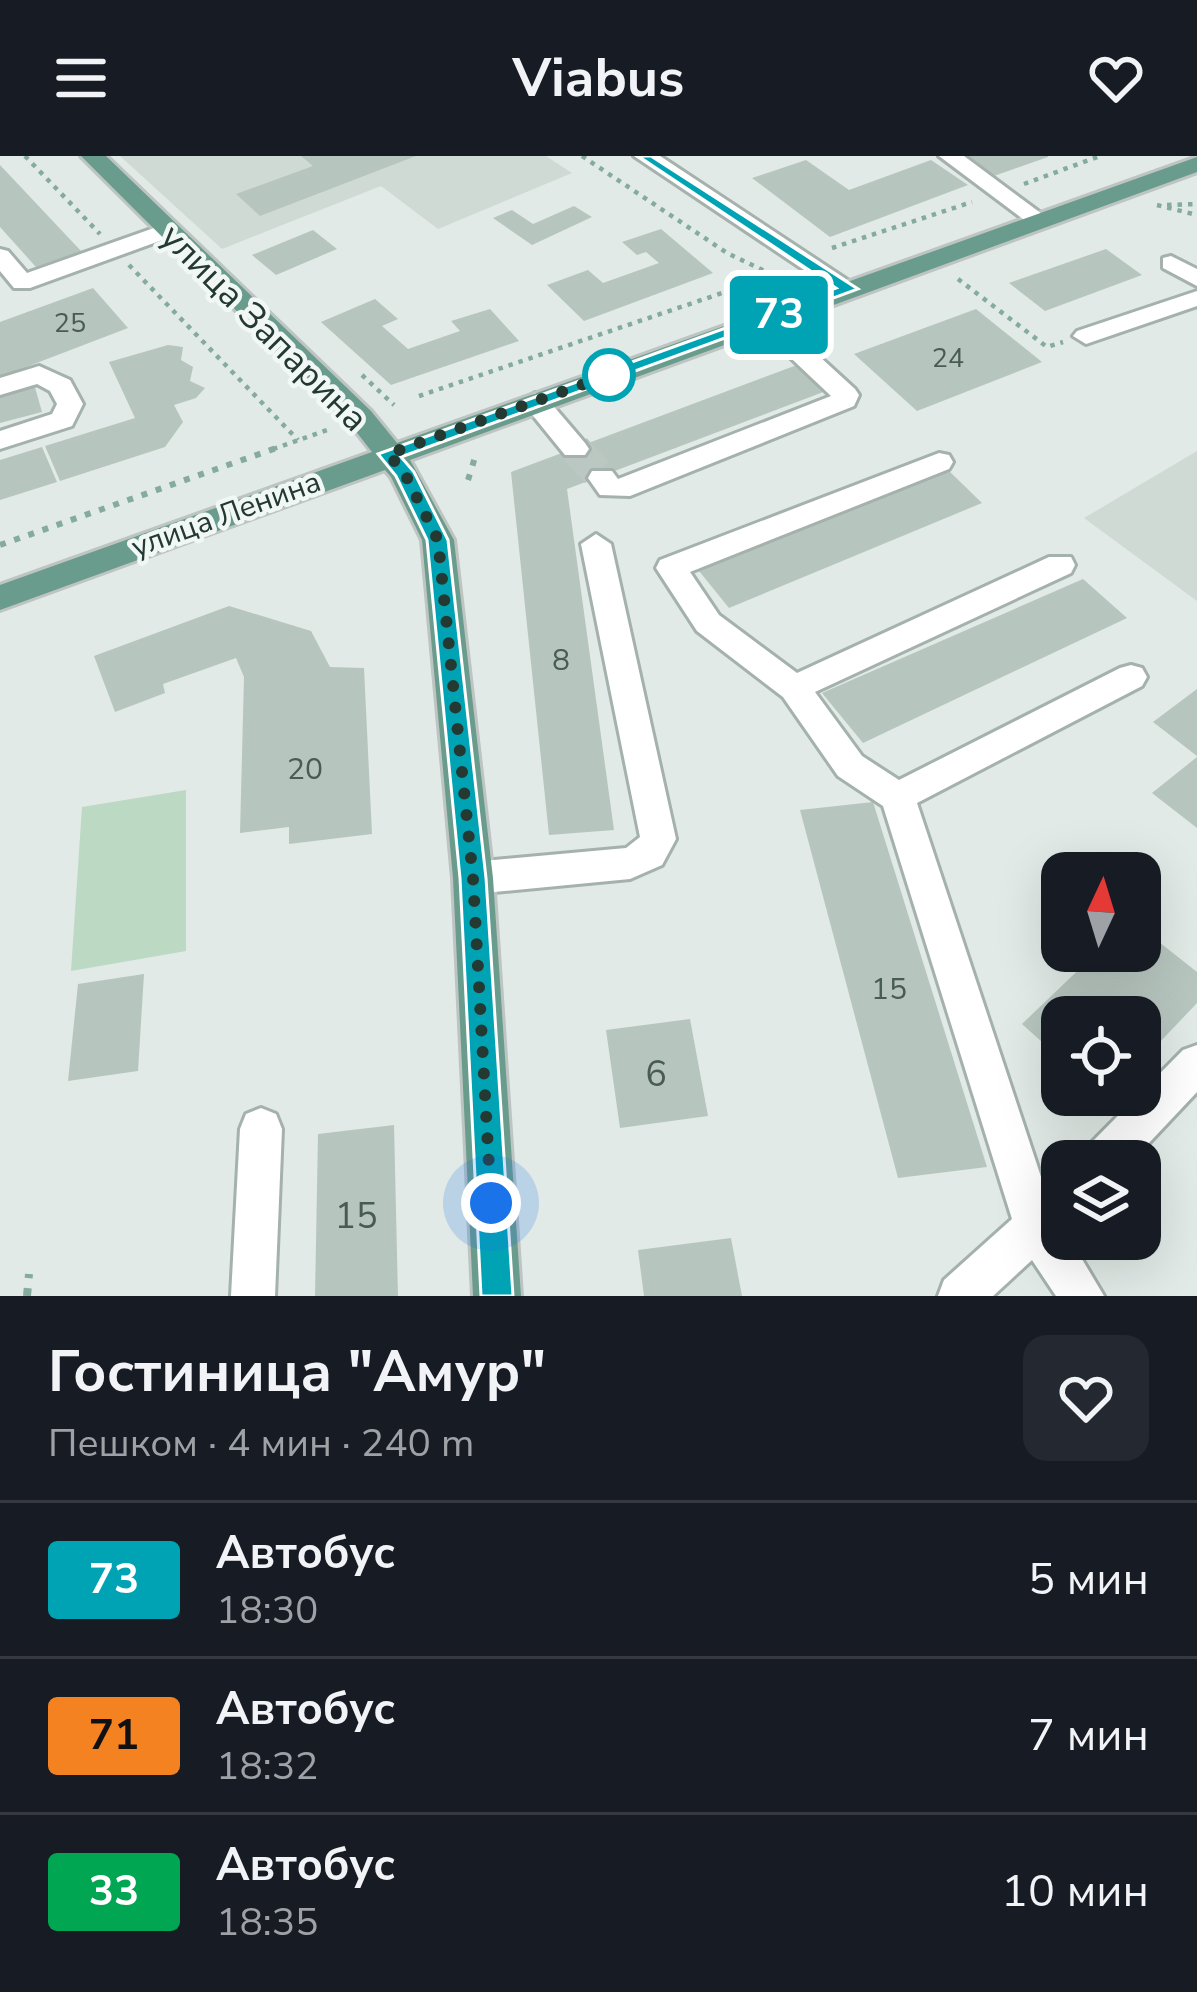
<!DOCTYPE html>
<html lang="ru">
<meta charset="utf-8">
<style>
:root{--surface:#171b24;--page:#242831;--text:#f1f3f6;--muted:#9ea1a6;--line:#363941}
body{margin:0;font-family:"Nunito Sans",sans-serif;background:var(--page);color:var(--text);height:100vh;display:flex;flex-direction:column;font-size:45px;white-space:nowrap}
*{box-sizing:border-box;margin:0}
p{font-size:39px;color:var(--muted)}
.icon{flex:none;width:66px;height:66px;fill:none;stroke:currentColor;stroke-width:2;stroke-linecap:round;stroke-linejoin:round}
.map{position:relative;height:1140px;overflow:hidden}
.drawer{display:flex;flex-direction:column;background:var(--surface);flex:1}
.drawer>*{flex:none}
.badge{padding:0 24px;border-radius:9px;font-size:42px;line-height:78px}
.needle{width:78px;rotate:4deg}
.controls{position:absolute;left:1041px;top:696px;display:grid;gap:24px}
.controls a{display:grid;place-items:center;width:120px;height:120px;border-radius:24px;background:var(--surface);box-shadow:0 12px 48px #0002;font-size:60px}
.you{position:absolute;width:60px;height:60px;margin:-30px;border:9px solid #fff;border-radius:50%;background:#1a73e8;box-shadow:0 0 0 18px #1a73e833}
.map>.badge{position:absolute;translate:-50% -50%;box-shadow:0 0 0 6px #fff}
.round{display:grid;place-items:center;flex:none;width:126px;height:126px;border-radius:24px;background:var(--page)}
.head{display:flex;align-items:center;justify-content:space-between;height:204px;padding:0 48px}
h1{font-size:57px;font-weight:700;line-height:90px}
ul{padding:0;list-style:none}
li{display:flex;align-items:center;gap:36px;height:156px;padding:0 48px;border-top:3px solid var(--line)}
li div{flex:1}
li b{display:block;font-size:45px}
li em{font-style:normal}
li .badge{min-width:132px;font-weight:700;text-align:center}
header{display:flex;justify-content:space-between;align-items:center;height:156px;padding:0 48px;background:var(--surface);font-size:54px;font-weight:700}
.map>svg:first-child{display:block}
.built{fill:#d0dad5}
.green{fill:#bcd9c3}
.building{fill:#b7c5bf}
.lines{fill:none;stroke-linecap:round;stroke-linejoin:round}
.minor-tunnel{stroke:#bbc7c2;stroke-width:32;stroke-dasharray:32 15;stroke-linecap:butt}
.minor-casing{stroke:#a4b1ac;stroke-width:6}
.major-casing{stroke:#bdc4c2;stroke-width:6}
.path-far2{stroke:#84ab9d;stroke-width:4.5;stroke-dasharray:4.5 6;stroke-linecap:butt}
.path-far1{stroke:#84ab9d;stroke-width:6;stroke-dasharray:6 9;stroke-linecap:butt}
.path{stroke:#84ab9d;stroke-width:8;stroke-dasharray:8 10;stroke-linecap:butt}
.minor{fill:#fff;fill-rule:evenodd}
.major{fill:#6a9c8d;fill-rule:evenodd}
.line{fill:#00a3b4;stroke:#fff;stroke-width:3}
.walk{stroke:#233932;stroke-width:12;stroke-dasharray:0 21.6}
.stop-dot{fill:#fff;stroke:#00a3b4;stroke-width:6}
.labels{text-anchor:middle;stroke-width:9;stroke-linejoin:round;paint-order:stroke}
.far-number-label{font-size:27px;fill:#485c55}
.far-street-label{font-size:30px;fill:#233932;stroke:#f1f7f4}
.number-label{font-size:30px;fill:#485c55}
.street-label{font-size:36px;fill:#233932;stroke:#f1f7f4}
.near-number-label{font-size:36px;fill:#485c55}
</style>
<header><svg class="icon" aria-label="menu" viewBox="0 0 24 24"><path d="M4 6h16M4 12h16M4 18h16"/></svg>Viabus<svg class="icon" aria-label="heart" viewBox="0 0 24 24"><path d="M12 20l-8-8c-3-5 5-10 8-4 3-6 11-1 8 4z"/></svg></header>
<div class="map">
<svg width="1197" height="1140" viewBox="0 0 1197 1140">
<rect width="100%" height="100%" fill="#e1eae6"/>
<g class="built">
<path d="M120,0H546L572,17L438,73L381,30L222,93Z"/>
<path d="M1197,295V445L1084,362Z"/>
</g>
<path class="green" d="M186,634V795L71,815L82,651Z"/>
<g class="building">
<path d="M301,0H416L260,60L236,38L313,10Z"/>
<path d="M965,0H1048V1L994,20Z"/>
<path d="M806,4L849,34L931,4L968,29L830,81L752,22Z"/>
<path d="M0,9L81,95L36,111L0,71Z"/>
<path d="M574,50L592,61L532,89L493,62L512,54L533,68Z"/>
<path d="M661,73L713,117L584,165L547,129L588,114L603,127L659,107L646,96L637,99L622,86Z"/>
<path d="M313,74L337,93L276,119L252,99Z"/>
<path d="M1106,93L1142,119L1045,155L1009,127Z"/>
<path d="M93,132L128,172L0,221V166Z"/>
<path d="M375,143L398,163L382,170L408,193L460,175L451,165L490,153L519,185L391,229L321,166Z"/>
<path d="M976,153L1042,206L917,255L854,198Z"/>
<path d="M168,189L183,191L181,204L193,211L190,225L205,232L196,242L174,249L183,266L165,291L60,325L45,290L135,262L109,206Z"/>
<path d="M797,209L826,235L567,333L614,674L549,679L511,316Z"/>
<path d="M34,228L42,256L0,267V237Z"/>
<path d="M42,291L57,326L0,344V304Z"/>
<path d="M948,314L982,347L729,452L695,410Z"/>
<path d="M1083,423L1127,462L863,587L822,537Z"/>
<path d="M229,450L311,475L330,511L364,512L372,678L289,688V671L240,677L244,521L236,502L163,528L165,537L115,556L94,500Z"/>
<path d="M1197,533V600L1153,566Z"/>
<path d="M1197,601V672L1152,637Z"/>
<path d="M873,646L987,1011L898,1022L800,654Z"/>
<path d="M1140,771L1197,816V847L1140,907V861H1062V904L1022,868L1094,799L1088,795H1140Z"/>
<path d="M144,818L138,915L68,925L78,828Z"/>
<path d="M690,863L708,960L620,972L606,874Z"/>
<path d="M394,969L398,1140H315L318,978Z"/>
<path d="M731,1082L742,1140H644L638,1094Z"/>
</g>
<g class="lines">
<path class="minor-tunnel" d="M575,293L602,322"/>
<g class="minor-casing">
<g id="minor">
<path d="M634,0H660L861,133L858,138H840Z"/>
<path d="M939,0H964L1050,64L1047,69H1031Z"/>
<path d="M168,67L179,74L176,79L30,132H14L0,115V93L8,95L27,117Z"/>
<path d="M1171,100L1197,113V130L1163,112V102Z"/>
<path d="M1197,135V150L1086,188L1073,180L1077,175Z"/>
<path d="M765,157L774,159L855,233L859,239L854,250L630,340L600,339L588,322L592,315H612L618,323L831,240L756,169L753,164L756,159Z"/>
<path d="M39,210L70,224L83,248L72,270L0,293V275L52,258L57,248L50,235L37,228L0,239V222Z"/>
<path d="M535,237L544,239L585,287L589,293L585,299H565L526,251L522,245Z"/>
<path d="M939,297L949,299L953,306L949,313L690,416L719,459L797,517L1049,401H1071L1075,409L1071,417L815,536L862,600L899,624L1120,512L1131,509L1142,512L1147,521L1142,530L917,647L1045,1033L1062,1026V1083H1070L1104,1140H1056L1032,1104L993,1140H938L944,1124L1012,1063L883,650L838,620L783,541L697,475L656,412L660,404Z"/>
<path d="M596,378L611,388L676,683L662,709L630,723L473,738L460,733L455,722L460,711L473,706L626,692L640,681L581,388Z"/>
<path d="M1197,889V936L1132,1005H1082L1088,990L1183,894Z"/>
<path d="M261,952L276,958L282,973L275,1140H231L240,973L246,958Z"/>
</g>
</g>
<g class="major-casing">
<path id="major" d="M81,0H106L371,255L397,287L1197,1V16L410,304L454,384L493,722L521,1140H473L453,722L422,384L391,321L385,314L0,454V429L372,296L351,269Z"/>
</g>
<g class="path-far2">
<path d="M25,0L100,78"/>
<path d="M582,0L727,97L771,118"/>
<path d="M1024,28L1100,0"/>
<path d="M1157,49L1197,59"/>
<path d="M1167,49L1197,48"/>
<path d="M832,92L972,46"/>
<path d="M129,109L298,284"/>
<path d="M958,123L1047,191L1063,186"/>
<path d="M362,219L394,249"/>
<path d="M419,240L775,119"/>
<path d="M273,293L330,273"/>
</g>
<g class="path-far1">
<path d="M468,324L476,298"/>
<path d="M0,389L282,290"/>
</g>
<path class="path" d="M27,1140L29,1118"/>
<use href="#minor" class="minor"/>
<use href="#major" class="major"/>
</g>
<path class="line" d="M638,0H651L858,133L401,301L414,316L448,384L486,722L513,1140H481L460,722L427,384L396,320L378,298L836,132Z"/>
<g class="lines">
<path class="walk" d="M491,1047L473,722L438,384L404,316L388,298L609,219"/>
</g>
<circle class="stop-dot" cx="609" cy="219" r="24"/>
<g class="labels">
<g class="far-number-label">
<text x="70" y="176">25</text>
<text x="948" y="211">24</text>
</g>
<g class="far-street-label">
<text transform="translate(226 358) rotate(-20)" y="10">улица Ленина</text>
</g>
<g class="number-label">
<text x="561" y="514">8</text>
<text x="305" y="623">20</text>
<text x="889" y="843">15</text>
</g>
<g class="street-label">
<text transform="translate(265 171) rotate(45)" y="13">улица Запарина</text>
</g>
<g class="near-number-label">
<text x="656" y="930">6</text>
<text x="356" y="1072">15</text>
</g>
</g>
</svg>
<div class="controls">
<a><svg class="needle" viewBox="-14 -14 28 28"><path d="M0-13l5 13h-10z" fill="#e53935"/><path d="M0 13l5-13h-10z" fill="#9ea1a6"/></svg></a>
<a><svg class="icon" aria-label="locate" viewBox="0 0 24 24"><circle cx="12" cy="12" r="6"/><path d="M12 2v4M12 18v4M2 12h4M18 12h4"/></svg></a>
<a><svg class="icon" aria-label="layers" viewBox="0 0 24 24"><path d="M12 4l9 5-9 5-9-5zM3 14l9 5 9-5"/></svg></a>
</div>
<div class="you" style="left:491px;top:1047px"></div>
<b class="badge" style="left:779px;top:159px;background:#00a3b4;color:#fff">73</b>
</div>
<section class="drawer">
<div class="head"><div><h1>Гостиница &quot;Амур&quot;</h1><p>Пешком · 4 мин · 240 m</p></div><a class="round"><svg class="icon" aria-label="heart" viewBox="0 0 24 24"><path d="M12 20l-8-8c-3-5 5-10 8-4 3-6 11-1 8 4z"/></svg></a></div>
<ul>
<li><span class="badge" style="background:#00a3b4;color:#fff">73</span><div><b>Автобус</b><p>18:30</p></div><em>5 мин</em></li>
<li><span class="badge" style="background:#f58220;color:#111">71</span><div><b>Автобус</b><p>18:32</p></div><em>7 мин</em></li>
<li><span class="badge" style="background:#00a651;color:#fff">33</span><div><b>Автобус</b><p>18:35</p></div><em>10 мин</em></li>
</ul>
</section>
